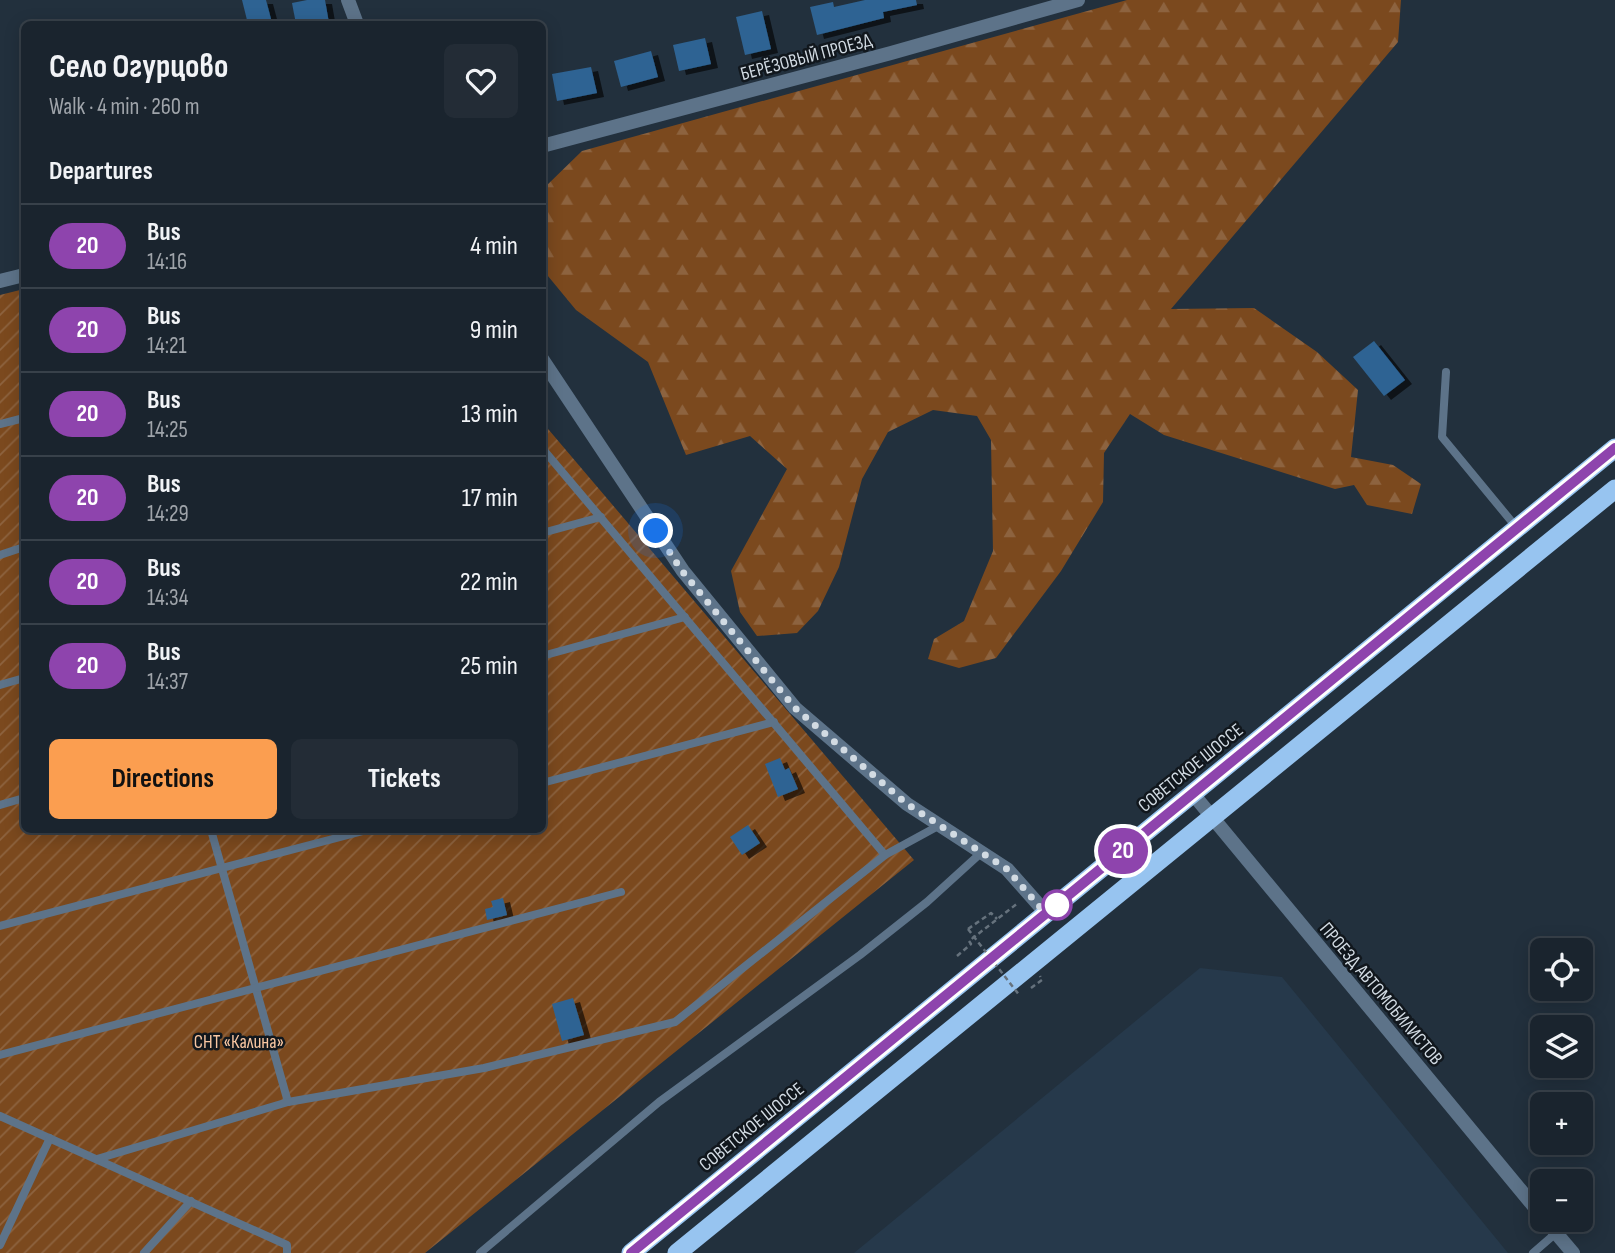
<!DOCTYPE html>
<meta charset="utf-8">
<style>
:root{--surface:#1a242e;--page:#232c36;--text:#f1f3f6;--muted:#9fa4aa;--line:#38414a;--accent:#fb9e50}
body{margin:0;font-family:"Sofia Sans Condensed",sans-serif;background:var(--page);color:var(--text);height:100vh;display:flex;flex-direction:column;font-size:26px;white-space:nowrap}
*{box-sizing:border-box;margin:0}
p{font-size:23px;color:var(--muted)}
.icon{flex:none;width:38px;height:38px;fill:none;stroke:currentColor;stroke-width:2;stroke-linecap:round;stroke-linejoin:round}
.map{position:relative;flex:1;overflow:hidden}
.sheet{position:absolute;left:21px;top:21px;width:525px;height:812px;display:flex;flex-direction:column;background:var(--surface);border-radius:10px;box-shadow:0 4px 18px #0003,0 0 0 2px var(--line)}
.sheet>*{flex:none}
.badge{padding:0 14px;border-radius:23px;font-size:24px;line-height:46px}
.buttons{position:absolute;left:1530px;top:938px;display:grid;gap:14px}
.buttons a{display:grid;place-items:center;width:63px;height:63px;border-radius:10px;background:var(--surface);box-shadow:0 4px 18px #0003,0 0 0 2px var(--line);font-size:35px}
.you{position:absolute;width:35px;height:35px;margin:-18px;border:5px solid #fff;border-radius:50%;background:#1a73e8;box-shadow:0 0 0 10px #1a73e833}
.map>.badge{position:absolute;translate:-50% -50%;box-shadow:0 0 0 4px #fff}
h2{padding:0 28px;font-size:26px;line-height:63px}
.round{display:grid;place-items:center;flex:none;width:74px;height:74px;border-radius:10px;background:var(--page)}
.headline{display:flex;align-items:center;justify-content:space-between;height:119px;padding:0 28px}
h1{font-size:33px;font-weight:700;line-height:52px}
.cta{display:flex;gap:14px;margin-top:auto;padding:14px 28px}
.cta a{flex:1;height:80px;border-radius:10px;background:var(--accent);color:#111;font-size:28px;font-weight:700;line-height:80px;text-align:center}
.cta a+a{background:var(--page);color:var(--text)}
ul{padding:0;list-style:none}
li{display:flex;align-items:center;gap:21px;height:84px;padding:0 28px;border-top:2px solid var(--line)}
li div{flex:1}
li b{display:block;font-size:26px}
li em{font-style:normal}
li .badge{min-width:77px;font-weight:700;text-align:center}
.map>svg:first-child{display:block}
.built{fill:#26394b}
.forest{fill:url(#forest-firs)}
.garden{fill:url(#garden-furrows)}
.building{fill:#2e6393;filter:url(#shadow)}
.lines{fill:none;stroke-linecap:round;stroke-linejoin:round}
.path{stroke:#66727d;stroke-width:2.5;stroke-dasharray:5 3.5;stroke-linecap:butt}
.service{stroke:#5d7389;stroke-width:8}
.minor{stroke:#5d7389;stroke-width:14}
.tertiary{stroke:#5d7389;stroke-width:14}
.trunk{stroke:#97c4f0;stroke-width:19}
.path-bridge{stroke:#66727d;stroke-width:2.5;stroke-dasharray:5 3.5;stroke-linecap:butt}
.line-casing{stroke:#fff;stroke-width:16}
.line{stroke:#8e44ad;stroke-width:10}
.walk{stroke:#d2dbe3;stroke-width:7;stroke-dasharray:0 12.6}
.stop-dot{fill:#fff;stroke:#8e44ad;stroke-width:3.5}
.labels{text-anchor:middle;stroke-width:5;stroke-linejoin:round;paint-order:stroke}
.street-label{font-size:19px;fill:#d2dbe3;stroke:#11171d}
.park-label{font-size:19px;fill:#f9c7a2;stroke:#11171d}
</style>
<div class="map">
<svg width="1615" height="1253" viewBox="0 0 1615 1253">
<defs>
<pattern id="forest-firs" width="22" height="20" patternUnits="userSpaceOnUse" patternTransform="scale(1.75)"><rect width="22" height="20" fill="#7b491e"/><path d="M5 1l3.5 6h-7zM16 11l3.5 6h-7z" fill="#8d633f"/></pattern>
<pattern id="garden-furrows" width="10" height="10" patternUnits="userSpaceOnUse" patternTransform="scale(1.75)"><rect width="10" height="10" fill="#7b491e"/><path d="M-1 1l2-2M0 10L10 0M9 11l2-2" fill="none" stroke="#8d633f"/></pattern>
<filter id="shadow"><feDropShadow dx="7" dy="4" stdDeviation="0" flood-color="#0009"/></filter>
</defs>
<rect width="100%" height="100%" fill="#22303d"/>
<path class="built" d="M1200,968L1282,977L1508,1253H854Z"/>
<path class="forest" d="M1127,0H1401L1398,42L1171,309L1254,308L1317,352L1358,390L1351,457L1393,465L1421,484L1412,514L1367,505L1354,485L1335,489L1164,435L1130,414L1104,453L1103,502L1061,571L996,658L959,668L928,659L934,639L964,621L993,551L991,440L977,416L933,410L888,432L862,479L839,567L818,611L797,633L757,636L740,612L731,571L787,469L750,436L686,455L648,362L576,310L543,270V189L582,151Z"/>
<path class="garden" d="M24,289V830H542L543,423L914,860L425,1253H0V295Z"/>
<g class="building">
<path d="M242,0H266L271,19L248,24Z"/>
<path d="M307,0H325L329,23L296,24L292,3Z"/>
<path d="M865,0H916L917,5L883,12L884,18L817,35L810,7L833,2L834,7Z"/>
<path d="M762,11L771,49L745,55L736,17Z"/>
<path d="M705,38L711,64L679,71L673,45Z"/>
<path d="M651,51L658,77L621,87L614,61Z"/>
<path d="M591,67L597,93L557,101L552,74Z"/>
<path d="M1374,341L1405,380L1384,396L1353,357Z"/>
<path d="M780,758L785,770L789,768L798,789L778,797L765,764Z"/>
<path d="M748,825L760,843L742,855L730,837Z"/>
<path d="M503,898L507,915L487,920L485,909L493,907L491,901Z"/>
<path d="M573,998L584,1035L562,1041L552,1004Z"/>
</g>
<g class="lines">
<g class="path">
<path d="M968,929L991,913L997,919"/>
<path d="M957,956L971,944L969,941L1018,903"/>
<path d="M1031,988L1042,980L1040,976"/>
</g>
<g class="service">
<path d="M1446,372L1442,437L1517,528"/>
<path d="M0,424L24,418"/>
<path d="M542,448L885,855L940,825"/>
<path d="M542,533L601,517"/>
<path d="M0,555L24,547"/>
<path d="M542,656L685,617"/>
<path d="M0,685L24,678"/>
<path d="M542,783L774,722"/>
<path d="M0,805L24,798"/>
<path d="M211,830L288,1102L484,1068L675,1022L885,855"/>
<path d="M0,926L367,830"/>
<path d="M0,1055L621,892"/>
<path d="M0,1116L287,1245V1253"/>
<path d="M97,1159L288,1102"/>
<path d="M0,1245L50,1138"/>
<path d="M144,1253L191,1201"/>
<path d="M480,1253L659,1102L860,955L927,902L982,852"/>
<path d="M1533,1253L1556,1233"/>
</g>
<g class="minor">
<path d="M348,0L357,24"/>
<path d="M542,146L891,53L1078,0"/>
<path d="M0,281L24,275"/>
<path d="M542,359L683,571L795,708L907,804L1007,869L1046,913"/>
</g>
<g class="tertiary">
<path d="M1193,794L1542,1216"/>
<path d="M1545,1220L1573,1253"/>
</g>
<g class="trunk">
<path d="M631,1253L1615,448"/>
<path d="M677,1253L1615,489"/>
</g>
<path class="path-bridge" d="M968,929L1020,996"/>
</g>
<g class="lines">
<g class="line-casing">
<path id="line" d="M631,1253L1615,448"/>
</g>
<use href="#line" class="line"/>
<path class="walk" d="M656,531L682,571L795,708L907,804L1007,869L1046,914L1057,905"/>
</g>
<circle class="stop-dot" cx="1057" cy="905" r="14"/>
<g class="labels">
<g class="street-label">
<text transform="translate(806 56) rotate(-15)" y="7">БЕРЁЗОВЫЙ ПРОЕЗД</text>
<text transform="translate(1190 767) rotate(-39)" y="7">СОВЕТСКОЕ ШОССЕ</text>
<text transform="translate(1382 993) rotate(50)" y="7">ПРОЕЗД АВТОМОБИЛИСТОВ</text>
<text transform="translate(751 1126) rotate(-39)" y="7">СОВЕТСКОЕ ШОССЕ</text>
</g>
<g class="park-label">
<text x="239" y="1048">СНТ «Калина»</text>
</g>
</g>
</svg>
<div class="buttons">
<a><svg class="icon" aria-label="locate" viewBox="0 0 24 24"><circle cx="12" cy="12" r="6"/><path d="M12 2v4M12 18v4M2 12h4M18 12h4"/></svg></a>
<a><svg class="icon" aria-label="layers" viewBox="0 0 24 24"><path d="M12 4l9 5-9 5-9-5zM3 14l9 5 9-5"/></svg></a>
<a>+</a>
<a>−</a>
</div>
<div class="you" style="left:656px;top:531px"></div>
<b class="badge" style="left:1123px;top:851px;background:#8e44ad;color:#fff">20</b>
<section class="sheet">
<div class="headline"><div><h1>Село Огурцово</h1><p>Walk · 4 min · 260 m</p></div><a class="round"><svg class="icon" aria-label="heart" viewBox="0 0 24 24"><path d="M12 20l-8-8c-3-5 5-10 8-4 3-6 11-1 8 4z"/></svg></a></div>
<h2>Departures</h2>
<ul>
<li><span class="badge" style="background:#8e44ad;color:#fff">20</span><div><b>Bus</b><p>14:16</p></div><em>4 min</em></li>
<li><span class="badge" style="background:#8e44ad;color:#fff">20</span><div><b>Bus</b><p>14:21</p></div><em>9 min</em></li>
<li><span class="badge" style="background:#8e44ad;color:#fff">20</span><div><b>Bus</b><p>14:25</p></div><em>13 min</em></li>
<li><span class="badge" style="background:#8e44ad;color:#fff">20</span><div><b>Bus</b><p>14:29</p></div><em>17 min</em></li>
<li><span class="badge" style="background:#8e44ad;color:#fff">20</span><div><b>Bus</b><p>14:34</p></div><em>22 min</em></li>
<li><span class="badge" style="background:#8e44ad;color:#fff">20</span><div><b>Bus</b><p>14:37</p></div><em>25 min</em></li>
</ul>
<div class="cta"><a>Directions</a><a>Tickets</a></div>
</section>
</div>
